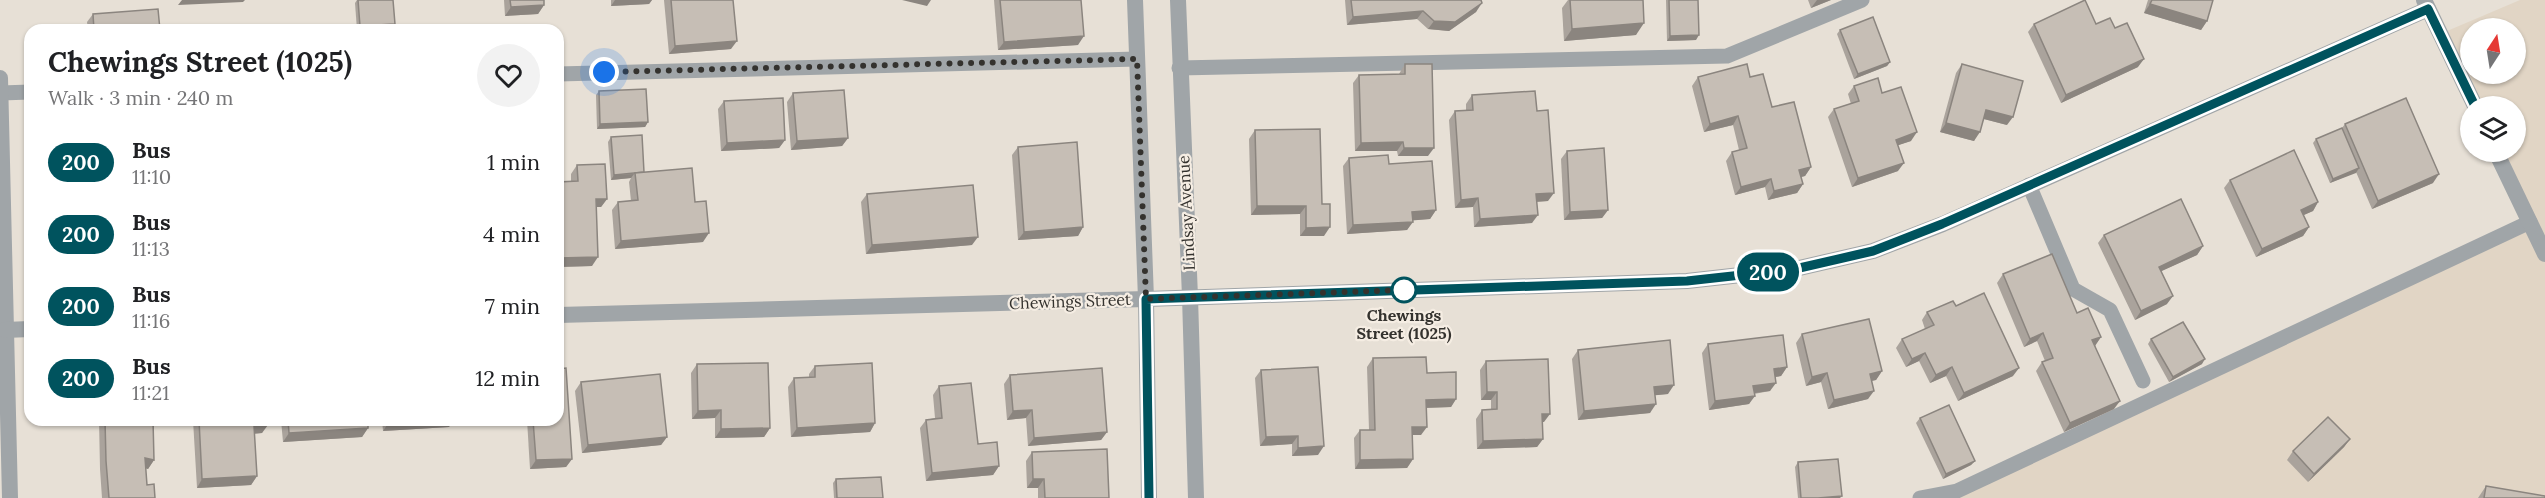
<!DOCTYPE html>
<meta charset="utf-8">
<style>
:root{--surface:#fff;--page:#f2f2f2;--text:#202124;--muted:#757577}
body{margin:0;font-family:Lora,serif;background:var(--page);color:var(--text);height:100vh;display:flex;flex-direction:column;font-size:22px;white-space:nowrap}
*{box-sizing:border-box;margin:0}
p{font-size:20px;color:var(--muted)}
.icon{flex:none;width:33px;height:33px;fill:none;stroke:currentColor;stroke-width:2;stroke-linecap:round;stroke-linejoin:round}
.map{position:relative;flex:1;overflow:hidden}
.details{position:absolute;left:24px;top:24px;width:540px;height:402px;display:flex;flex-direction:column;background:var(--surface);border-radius:18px;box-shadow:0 2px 4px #0004}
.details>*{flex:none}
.badge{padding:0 12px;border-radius:20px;font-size:21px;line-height:39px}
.needle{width:39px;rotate:12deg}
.buttons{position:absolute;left:2460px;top:18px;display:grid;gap:12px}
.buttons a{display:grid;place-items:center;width:66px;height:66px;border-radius:50%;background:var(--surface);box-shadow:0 2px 4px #0004;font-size:30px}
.you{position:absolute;width:30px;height:30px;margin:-15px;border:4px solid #fff;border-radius:50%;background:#1a73e8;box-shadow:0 0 0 9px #1a73e833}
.map>.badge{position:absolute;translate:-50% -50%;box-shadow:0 0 0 3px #fff}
.round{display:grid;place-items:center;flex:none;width:63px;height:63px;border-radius:32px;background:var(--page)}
.overview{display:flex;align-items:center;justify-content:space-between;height:102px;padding:0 24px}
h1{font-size:28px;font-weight:800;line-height:45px}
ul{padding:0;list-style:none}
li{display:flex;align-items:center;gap:18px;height:72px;padding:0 24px}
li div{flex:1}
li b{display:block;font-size:22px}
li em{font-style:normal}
li .badge{min-width:66px;font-weight:700;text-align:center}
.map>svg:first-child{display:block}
.built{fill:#e1d5c5;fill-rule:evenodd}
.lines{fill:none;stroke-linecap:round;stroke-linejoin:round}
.service{stroke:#a0a5a8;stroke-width:15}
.minor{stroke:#a0a5a8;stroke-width:16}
.wall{fill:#aaa39c}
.shaded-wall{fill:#8b857f}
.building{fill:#c6beb5;stroke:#8b857f;stroke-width:1.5}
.line-casing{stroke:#fff;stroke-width:14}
.line{stroke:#00535e;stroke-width:9}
.walk{stroke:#34322e;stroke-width:6;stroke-dasharray:0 10.8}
.stop-dot{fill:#fff;stroke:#00535e;stroke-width:3}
.labels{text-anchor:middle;stroke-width:4.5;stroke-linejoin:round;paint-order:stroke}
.street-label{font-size:16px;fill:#34322e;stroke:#f5ede3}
.stop-label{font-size:16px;font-weight:bold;fill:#34322e;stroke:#f5ede3}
</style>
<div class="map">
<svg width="2545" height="498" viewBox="0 0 2545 498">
<rect width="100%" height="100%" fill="#e7e0d6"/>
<path class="built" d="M2520,0H2545V498H1920L1957,490L2530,222L2496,152H2516V106H2475L2440,34ZM2470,28H2516V74H2470Z"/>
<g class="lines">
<g class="service">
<path d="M1179,68L1727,56L1862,0"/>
<path d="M558,74L1137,59"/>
<path d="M1,93L30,92"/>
<path d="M2029,185L2073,289L2110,310L2143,381"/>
<path d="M1920,498L1957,491L2530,222"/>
</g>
<g class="minor">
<path d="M1135,0L1146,299L1149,498"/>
<path d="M1178,0L1190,297L1196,498"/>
<path d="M2424,0L2475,106"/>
<path d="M0,78L10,498"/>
<path d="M2496,152L2545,254"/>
<path d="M558,315L1146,299L1687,281L1795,269L1873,251L1943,224L2428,9"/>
<path d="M5,330L30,329"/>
</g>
</g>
<g class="wall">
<path d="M357,0H393L395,24L391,29L357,30L355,3Z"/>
<path d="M504,0H544V5L538,14L505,16Z"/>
<path d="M611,0H652L649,4L611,6Z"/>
<path d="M664,0H733L731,49L669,54Z"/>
<path d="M994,0H1081L1078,45L998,50Z"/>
<path d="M1345,0H1481L1476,12L1449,31L1428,29L1417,19L1347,25Z"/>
<path d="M1568,0H1643L1636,35L1564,41L1562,8Z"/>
<path d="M1666,0H1698L1696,40L1667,41Z"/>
<path d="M1808,0H1831L1811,8Z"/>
<path d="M2148,0H2213L2207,21L2201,30L2144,13Z"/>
<path d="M93,14L160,30H88L87,22Z"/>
<path d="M2034,24H2096L2138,67L2061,103L2028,32Z"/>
<path d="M1840,30L1890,62L1887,66L1854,79L1837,34Z"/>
<path d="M1405,64L1428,156H1398L1397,151H1355L1353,83L1359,75L1399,74Z"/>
<path d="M1962,64L2007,125L1984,119L1974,141L1940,132L1956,73Z"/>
<path d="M1698,77H1750L1772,107L1811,167L1805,176L1801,177L1803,184L1797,193L1768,200L1765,187L1735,195L1726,161L1732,152L1739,150L1733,125L1704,132L1692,86Z"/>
<path d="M1854,86L1882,93L1911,141L1898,145V171L1852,187L1828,117L1834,109L1851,104L1848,94Z"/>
<path d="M599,91L648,122L645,127L597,129L596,95Z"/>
<path d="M793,93L848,138L842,146L791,150L787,102Z"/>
<path d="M1472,95L1537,111L1548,201L1537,202L1532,223L1474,227L1473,207L1455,208L1449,120L1455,111L1466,110V104Z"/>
<path d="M724,101L785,140L779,148L721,151L718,109Z"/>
<path d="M2345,124L2433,183L2372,209L2356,172L2330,183L2313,143L2316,139L2342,128Z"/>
<path d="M1255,130L1322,204L1324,236H1300V214L1251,215L1249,139Z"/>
<path d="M611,137L644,172L695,202L703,242L615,249L612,210L618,202L631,201L629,182L631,178L611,180L608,142Z"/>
<path d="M1018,147L1083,227L1078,236L1018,240L1012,155Z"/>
<path d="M1567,151L1608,210L1602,218L1564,220L1561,159Z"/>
<path d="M1349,158L1389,164L1436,210L1430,219L1413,220L1407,230L1347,234L1343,166Z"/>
<path d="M577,165L607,199L601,207H597L592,266L558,267V182L571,181V174Z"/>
<path d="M2230,180L2318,202L2313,211L2303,215L2309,227L2303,236L2256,257L2224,188Z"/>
<path d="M867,194L972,245L866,254L861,202Z"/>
<path d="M2104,235L2203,246L2197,255L2161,271L2167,304L2135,320L2098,243Z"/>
<path d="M2003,274L2077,313L2101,337L2095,345L2114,409L2064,432L2036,371L2042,362L2045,361L2037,341L2024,347L1997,283Z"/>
<path d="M1956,306L2013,376L1958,401L1946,376L1930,383L1919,361L1906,367L1896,348L1902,339L1925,329L1922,320L1927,312Z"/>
<path d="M1802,334L1882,371L1876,380L1872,381L1868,399L1828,409L1821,382L1806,386L1796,343Z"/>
<path d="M2151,339L2202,364L2169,382L2148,344Z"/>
<path d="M1708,344L1787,367L1781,376L1775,377L1770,391L1754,394L1749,404L1709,410L1702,353Z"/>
<path d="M1578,350L1668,394L1655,395L1650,413L1578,420L1572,359Z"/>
<path d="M1373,358L1427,373L1456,399L1451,407L1426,408L1421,435H1413V459L1407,468L1355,469L1354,438L1360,430H1369L1367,367Z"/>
<path d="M1486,361L1544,422H1542L1543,439L1537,447L1477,449L1476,419L1482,410H1491V400H1481L1480,370Z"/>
<path d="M697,364L770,428L764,437L715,438V418L692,419L691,373Z"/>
<path d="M815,366L875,423L870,432L791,437L788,387L794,378L809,377V374Z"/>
<path d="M1261,370L1318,455L1292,456V444L1260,446L1255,378Z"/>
<path d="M1010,375L1107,432L1101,440L1028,446L1026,418L1007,420L1004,384Z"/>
<path d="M581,382L667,437L661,445L582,453L575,391Z"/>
<path d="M939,386L978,444L999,466L993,475L926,481L920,428L926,420L935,418L933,395Z"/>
<path d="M1920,418L1975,461L1971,465L1943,479L1916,423Z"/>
<path d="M99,420H153L154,460L148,469L145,468L147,485L155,498H102L100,469Z"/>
<path d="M193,420H268L262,433L254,434L257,476L251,485L197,488Z"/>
<path d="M281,420H368V428L362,437L283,442Z"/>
<path d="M382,420H453L449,427L383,431Z"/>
<path d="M527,420H558L572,459L566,467L530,469Z"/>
<path d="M2350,439L2344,447L2308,482L2287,460L2293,451Z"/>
<path d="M1032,452L1109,498H1038V488H1027L1026,461Z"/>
<path d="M1798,462L1840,498H1798L1795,467Z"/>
<path d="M836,479L883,498H834L833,483Z"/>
<path d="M2486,486L2545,498H2478Z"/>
</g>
<g class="shaded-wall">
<path d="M182,0H245L243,2L178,5Z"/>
<path d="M615,0H652L649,4L611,6Z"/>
<path d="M902,0H931L927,6Z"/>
<path d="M1817,0H1831L1811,8Z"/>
<path d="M1482,3L1476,12L1449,31L1428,29L1434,21Z"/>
<path d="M2150,4L2207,21L2201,30L2144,13Z"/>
<path d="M544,5L538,14L505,16L511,7Z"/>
<path d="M1423,11L1417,19L1347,25L1353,17Z"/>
<path d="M1644,23L1636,35L1564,41L1572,29Z"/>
<path d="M395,24L391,29L357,30L360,26Z"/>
<path d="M1699,35L1696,40L1667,41L1670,36Z"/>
<path d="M1084,36L1078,45L998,50L1004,42Z"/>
<path d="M737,41L731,49L669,54L675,46Z"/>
<path d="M2144,59L2138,67L2061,103L2066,95Z"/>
<path d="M1890,62L1887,66L1854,79L1858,74Z"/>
<path d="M1986,110L2013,117L2007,125L1980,118Z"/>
<path d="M1738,116L1733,125L1704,132L1710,124Z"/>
<path d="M648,122L645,127L597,129L600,124Z"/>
<path d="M1946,123L1980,132L1974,141L1940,132Z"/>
<path d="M1917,132L1911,141L1890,148L1896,140Z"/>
<path d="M848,138L842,146L791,150L797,141Z"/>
<path d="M785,140L779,148L721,151L727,143Z"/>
<path d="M1403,142L1397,151H1355L1361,143Z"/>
<path d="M1404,148H1434L1428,156H1398Z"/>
<path d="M1904,163L1898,171L1852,187L1858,178Z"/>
<path d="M1811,167L1805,176L1793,179L1799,170Z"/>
<path d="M2359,168L2356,173L2330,183L2333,179Z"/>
<path d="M634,174L631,178L611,180L614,175Z"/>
<path d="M2439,174L2433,183L2372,209L2378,201Z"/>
<path d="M1771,179L1765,187L1735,195L1741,187Z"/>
<path d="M1803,184L1797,193L1768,200L1774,191Z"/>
<path d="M1554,193L1548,201L1530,202L1536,194Z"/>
<path d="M1478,198L1473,207L1455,208L1461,200Z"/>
<path d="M596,199H607L601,207H590Z"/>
<path d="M2318,202L2313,211L2295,219L2301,210Z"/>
<path d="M1257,206H1306L1300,214L1251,215Z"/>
<path d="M1436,210L1430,219L1406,221L1412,212Z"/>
<path d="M1608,210L1602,218L1564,220L1570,212Z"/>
<path d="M1538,215L1532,223L1474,227L1480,219Z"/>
<path d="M1413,222L1407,230L1347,234L1353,225Z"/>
<path d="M1083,227L1078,236L1018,240L1024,232Z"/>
<path d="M1330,227L1324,236H1300L1306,228Z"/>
<path d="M2309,227L2303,236L2256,257L2262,249Z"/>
<path d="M709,233L703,242L615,249L621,241Z"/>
<path d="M978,237L972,245L866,254L872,245Z"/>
<path d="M2203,246L2197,255L2153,275L2159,267Z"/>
<path d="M598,257L592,266L558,267V258Z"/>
<path d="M2173,296L2167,304L2135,320L2141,311Z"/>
<path d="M2043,333L2037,341L2024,347L2030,339Z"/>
<path d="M2101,337L2095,346L2092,340Z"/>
<path d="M1925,353L1919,361L1906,367L1912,359Z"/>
<path d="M2205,359L2202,364L2169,382L2173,377Z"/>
<path d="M1787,367L1781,376L1768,378L1774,369Z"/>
<path d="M1952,367L1946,376L1930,383L1936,375Z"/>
<path d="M2019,368L2013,376L1958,401L1964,393Z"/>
<path d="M1882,371L1876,380L1864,382L1870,374Z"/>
<path d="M1827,373L1821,382L1806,386L1812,377Z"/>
<path d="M1776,383L1770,391L1747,394L1753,386Z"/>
<path d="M1674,385L1668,394L1648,396L1654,387Z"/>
<path d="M1874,391L1868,399L1828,409L1834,400Z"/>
<path d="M1487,392H1497L1491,400H1481Z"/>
<path d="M1755,396L1749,404L1709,410L1715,401Z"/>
<path d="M1456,399L1451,407L1420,408L1426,400Z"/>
<path d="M2120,401L2114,409L2064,432L2070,423Z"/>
<path d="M1656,404L1650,413L1578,420L1584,411Z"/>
<path d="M721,410L715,418L692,419L698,411Z"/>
<path d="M1032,410L1026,418L1007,420L1013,411Z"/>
<path d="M1542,414H1550L1544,422H1536Z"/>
<path d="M429,420H453L449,427L383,431L389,422Z"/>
<path d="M483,420H504L482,421Z"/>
<path d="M875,423L870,432L791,437L797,428Z"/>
<path d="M268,425L262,433L248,434L254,426Z"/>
<path d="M1412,427H1427L1421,435H1406Z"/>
<path d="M368,428L362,437L283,442L289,433Z"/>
<path d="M770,428L764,437L715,438L721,429Z"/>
<path d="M1107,432L1101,440L1028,446L1034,438Z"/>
<path d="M1298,436L1292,444L1260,446L1266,437Z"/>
<path d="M667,437L661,445L582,453L588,445Z"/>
<path d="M1543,439L1537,447L1477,449L1483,441Z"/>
<path d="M2350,439L2344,447L2308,482L2314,474Z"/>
<path d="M1324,446L1318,455L1292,456L1298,448Z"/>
<path d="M145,458L154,460L148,469L139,466Z"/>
<path d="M572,459L566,467L530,469L536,460Z"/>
<path d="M1413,459L1407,468L1355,469L1360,460Z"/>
<path d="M1975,461L1971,465L1943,479L1946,474Z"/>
<path d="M999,466L993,475L926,481L932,473Z"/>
<path d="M257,476L251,485L197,488L202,479Z"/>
<path d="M1033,479H1044L1038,488H1027Z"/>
<path d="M1842,496L1840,498H1818Z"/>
</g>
<g class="building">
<path d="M358,0H393L395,24L360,26Z"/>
<path d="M510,0H544V5L511,7Z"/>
<path d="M671,0H733L737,41L675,46Z"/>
<path d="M1000,0H1081L1084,36L1004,42Z"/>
<path d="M1351,0H1481L1482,3L1455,22L1434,21L1423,11L1353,17Z"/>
<path d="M1570,0H1643L1644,23L1572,29Z"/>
<path d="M1669,0H1698L1699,35L1670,36Z"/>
<path d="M2085,0L2096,24L2110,18L2115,28L2127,23L2144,59L2066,95L2034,24Z"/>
<path d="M2152,0H2213L2207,21L2150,4Z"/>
<path d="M158,9L160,30H94L93,14Z"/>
<path d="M1873,17L1890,62L1858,74L1840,30Z"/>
<path d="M1405,64H1432L1434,148H1404L1403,142L1361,143L1359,75L1405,74Z"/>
<path d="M1747,64L1750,77L1763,74L1772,107L1794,102L1811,167L1799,170L1803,184L1774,191L1771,179L1741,187L1732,152L1747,148L1738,116L1710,124L1698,77Z"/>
<path d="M1962,64L2023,81L2013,117L1986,110L1980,132L1946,123Z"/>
<path d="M1878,78L1882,93L1901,87L1917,132L1896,140L1904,163L1858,178L1834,109L1859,101L1854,86Z"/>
<path d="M646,89L648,122L600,124L599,91Z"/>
<path d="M844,90L848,138L797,141L793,93Z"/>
<path d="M1535,91L1537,111L1548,110L1554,193L1536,194L1538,215L1480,219L1478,198L1461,200L1455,111L1473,110L1472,95Z"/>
<path d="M783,98L785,140L727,143L724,101Z"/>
<path d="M2406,98L2439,174L2378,201L2345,124Z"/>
<path d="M2342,128L2359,168L2333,179L2316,139Z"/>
<path d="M1320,129L1322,204H1330V227L1306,228V206H1257L1255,130Z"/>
<path d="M642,135L644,172L614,175L611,137Z"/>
<path d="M1077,142L1083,227L1024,232L1018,147Z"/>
<path d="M1604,148L1608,210L1570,212L1567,151Z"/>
<path d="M2294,150L2318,202L2301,210L2309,227L2262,249L2230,180Z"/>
<path d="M1388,155L1389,164L1432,161L1436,210L1412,212L1413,222L1353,225L1349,158Z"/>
<path d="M605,164L607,199H596L598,257L558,258V182L578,181L577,165Z"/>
<path d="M692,168L695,202L706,201L709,233L621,241L618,202L638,200L635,173Z"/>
<path d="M973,185L978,237L872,245L867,194Z"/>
<path d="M2181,199L2203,246L2159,267L2173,296L2141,311L2104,235Z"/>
<path d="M2052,254L2077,313L2088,308L2101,337L2092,340L2120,401L2070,423L2042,362L2053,358L2043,333L2030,339L2003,274Z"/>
<path d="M1984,293L2019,368L1964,393L1952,367L1936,375L1925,353L1912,359L1902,339L1934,325L1927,312L1953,301L1956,306Z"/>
<path d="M1869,319L1882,371L1870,374L1874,391L1834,400L1827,373L1812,377L1802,334Z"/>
<path d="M2183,322L2205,359L2173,377L2151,339Z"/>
<path d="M1783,335L1787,367L1774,369L1776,383L1753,386L1755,396L1715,401L1708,344Z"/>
<path d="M1670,340L1674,385L1654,387L1656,404L1584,411L1578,350Z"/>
<path d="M1426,357L1427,373L1456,372V399L1426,400L1427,427H1412L1413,459L1360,460V430H1375L1373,358Z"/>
<path d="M1548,359L1550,414H1542L1543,439L1483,441L1482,410L1497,409V392H1487L1486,361Z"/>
<path d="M768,363L770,428L721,429V410L698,411L697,364Z"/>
<path d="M872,363L875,423L797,428L794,378L815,377V366Z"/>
<path d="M1318,367L1324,446L1298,448V436L1266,437L1261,370Z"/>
<path d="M566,368L572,459L536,460L533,420H558V369Z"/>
<path d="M1102,368L1107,432L1034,438L1032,410L1013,411L1010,375Z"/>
<path d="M660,374L667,437L588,445L581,382Z"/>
<path d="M971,383L978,444L997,442L999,466L932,473L926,420L942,418L939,386Z"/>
<path d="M1949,405L1975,461L1946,474L1920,418Z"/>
<path d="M2328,417L2350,439L2314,474L2293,451Z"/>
<path d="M105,420H153L154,460L145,458L147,485L154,484L155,498H109L106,461Z"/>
<path d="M199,420H268V425L254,426L257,476L202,479Z"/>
<path d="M288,420H368V428L289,433Z"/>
<path d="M389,420H429L389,422Z"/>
<path d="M1107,449L1109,498H1045L1044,479H1033L1032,452Z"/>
<path d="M1838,459L1842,496L1818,498H1801L1798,462Z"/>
<path d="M881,477L883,498H837L836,479Z"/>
<path d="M2486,486L2545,496V498H2484Z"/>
</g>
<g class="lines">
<g class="line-casing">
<path id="line" d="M1149,498L1146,299L1687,281L1795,269L1873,251L1942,224L2428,9L2475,106"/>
</g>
<use href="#line" class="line"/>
<path class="walk" d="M604,72L1137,59L1146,299L1404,290"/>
</g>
<circle class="stop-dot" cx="1404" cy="290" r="12"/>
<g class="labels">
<g class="street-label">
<text transform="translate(1186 213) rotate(-93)" y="6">Lindsay Avenue</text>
<text transform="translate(1070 301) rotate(-2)" y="6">Chewings Street</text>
</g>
<g class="stop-label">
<text x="1404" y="321">Chewings<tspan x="1404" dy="18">Street (1025)</tspan></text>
</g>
</g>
</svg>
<div class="buttons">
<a><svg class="needle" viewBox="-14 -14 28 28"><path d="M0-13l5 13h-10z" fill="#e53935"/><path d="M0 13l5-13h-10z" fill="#757577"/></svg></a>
<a><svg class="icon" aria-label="layers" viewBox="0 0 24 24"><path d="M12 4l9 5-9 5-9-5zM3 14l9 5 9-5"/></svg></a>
</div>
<div class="you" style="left:604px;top:72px"></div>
<b class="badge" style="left:1768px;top:272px;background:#00535e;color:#fff">200</b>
<section class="details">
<div class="overview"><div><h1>Chewings Street (1025)</h1><p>Walk · 3 min · 240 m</p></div><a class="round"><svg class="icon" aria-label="heart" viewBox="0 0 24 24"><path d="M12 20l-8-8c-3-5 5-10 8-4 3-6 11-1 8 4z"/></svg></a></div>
<ul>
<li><span class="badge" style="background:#00535e;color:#fff">200</span><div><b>Bus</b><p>11:10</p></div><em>1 min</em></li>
<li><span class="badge" style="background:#00535e;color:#fff">200</span><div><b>Bus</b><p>11:13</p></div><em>4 min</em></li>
<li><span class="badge" style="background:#00535e;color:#fff">200</span><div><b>Bus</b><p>11:16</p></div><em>7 min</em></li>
<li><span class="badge" style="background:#00535e;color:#fff">200</span><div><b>Bus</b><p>11:21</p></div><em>12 min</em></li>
</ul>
</section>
</div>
